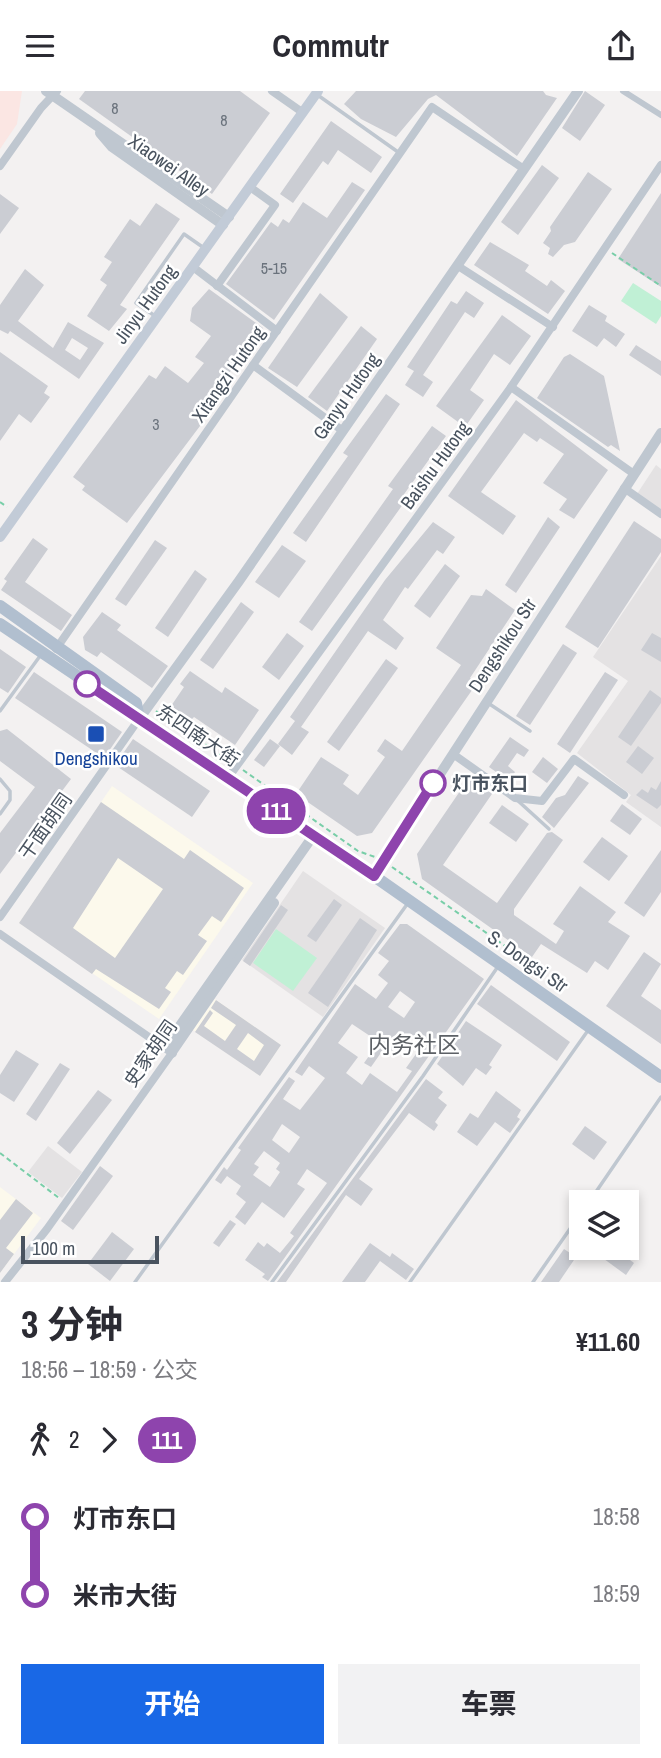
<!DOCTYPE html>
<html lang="zh">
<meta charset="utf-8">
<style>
:root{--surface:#fff;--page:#f2f2f3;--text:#2b2b33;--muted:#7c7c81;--accent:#1968e6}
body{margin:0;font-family:"Archivo Narrow","Noto Sans SC",sans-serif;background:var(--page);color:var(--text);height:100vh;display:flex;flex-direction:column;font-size:26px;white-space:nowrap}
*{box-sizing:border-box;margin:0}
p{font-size:23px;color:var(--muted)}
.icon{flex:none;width:38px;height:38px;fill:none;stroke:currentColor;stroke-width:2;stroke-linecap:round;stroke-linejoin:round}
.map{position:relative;height:1191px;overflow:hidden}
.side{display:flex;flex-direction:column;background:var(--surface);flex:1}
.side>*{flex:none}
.badge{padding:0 14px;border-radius:23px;font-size:24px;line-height:46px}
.buttons{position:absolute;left:569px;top:1099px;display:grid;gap:14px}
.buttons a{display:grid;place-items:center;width:70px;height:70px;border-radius:0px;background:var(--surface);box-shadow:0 4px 10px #0003;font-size:35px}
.scale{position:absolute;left:21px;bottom:18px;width:138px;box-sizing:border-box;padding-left:7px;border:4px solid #49535f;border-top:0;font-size:19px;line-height:24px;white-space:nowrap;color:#49535f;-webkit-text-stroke:5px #fff;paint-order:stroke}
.map>.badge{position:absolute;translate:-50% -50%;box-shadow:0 0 0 4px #fff}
.legs{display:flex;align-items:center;gap:10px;height:77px;padding:0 21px;font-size:23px}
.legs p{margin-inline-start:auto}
.summary{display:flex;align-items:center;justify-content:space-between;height:119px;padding:0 21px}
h1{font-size:38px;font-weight:700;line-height:52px}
.primary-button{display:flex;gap:14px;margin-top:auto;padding:14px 21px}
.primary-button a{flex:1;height:80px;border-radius:0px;background:var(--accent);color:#fff;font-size:28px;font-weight:700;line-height:80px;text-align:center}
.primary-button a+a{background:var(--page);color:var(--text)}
ul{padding:0 21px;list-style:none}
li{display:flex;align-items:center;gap:24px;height:77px;font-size:26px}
li i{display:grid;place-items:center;width:10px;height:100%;margin:0 9px;background:currentColor}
li i::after{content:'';width:18px;height:18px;margin:-9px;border:5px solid;border-radius:50%;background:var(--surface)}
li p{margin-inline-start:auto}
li:first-child i{background:linear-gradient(#0000 50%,currentColor 0)}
li:last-child i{background:linear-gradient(currentColor 50%,#0000 0)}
header{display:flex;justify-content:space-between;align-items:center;height:91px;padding:0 21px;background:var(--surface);font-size:32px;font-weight:700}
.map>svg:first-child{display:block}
.commercial{fill:#fcf9ec}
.education{fill:#e4e2e3}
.medical{fill:#fbe6e3}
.green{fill:#c0f0d5}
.building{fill:#cbcdd3;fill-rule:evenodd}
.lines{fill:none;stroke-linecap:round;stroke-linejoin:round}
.path{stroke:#78cea8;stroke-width:2;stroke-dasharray:5 3.5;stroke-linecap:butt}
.service{stroke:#bfc7d0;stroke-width:3.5}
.pedestrian{stroke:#bfc7d0;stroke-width:6}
.minor{stroke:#bfc7d0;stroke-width:8}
.tertiary{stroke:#bfc7d0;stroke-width:10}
.secondary{stroke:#c2cbd7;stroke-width:10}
.primary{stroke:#b1bfcf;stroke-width:12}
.line-1-casing{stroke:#fff;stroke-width:16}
.line-1{stroke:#8e44ad;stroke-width:10}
.stop-1-dot{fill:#fff;stroke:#8e44ad;stroke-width:3.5}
.transit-dot{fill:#1a4fb4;stroke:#fff;stroke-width:2.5}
.labels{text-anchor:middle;stroke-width:5;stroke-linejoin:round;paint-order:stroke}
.number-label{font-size:16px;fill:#6a727c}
.street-label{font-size:19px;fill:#49535f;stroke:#fff}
.transit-label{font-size:19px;fill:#164399;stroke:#fff}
.stop-label{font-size:19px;font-weight:bold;fill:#49535f;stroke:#fff;text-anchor:start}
.quarter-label{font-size:23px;fill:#5d6166;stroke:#fff}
</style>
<header><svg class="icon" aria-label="menu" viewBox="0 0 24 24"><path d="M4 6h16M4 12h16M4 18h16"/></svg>Commutr<svg class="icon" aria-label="share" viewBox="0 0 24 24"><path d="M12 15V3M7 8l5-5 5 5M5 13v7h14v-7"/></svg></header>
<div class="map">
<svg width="661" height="1191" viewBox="0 0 661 1191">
<rect width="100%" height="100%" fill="#f3f1f1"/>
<g class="commercial">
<path d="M112,695L253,792L159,928L19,832Z"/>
<path d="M215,908L281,954L260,985L193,939Z"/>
<path d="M0,1096L41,1127L0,1182Z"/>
</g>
<g class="education">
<path d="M656,374L661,378V419L637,403Z"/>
<path d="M661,465V736L626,711L631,704L577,662L628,590L593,566Z"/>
<path d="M303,780L385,837L323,926L242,869Z"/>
<path d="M48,1055L82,1081L62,1107L28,1081Z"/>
</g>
<path class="medical" d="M0,0H22L17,33L0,58Z"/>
<g class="green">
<path d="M633,192L661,210V225L656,233L621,210Z"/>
<path d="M276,838L317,867L293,900L253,872Z"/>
</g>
<g class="building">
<path d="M85,0H240L270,22L212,103L79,8Z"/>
<path d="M356,0H543L546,4L557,7L517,65L436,4L428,8L396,46L361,28L344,13Z"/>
<path d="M585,0L605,14L580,50L562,37Z"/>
<path d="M331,30L382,66L371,82L338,59L328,74L323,70L293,112L280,103Z"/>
<path d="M542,74L559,87L518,144L501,131Z"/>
<path d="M588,81L612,98L575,151L564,154L553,166L548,163L550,157L543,152L551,140L550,136Z"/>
<path d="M352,91L365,99L274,229L226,193L271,131L278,136L283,128L289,132L303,111L327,127Z"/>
<path d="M661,102V196L618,168Z"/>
<path d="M0,103L19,117L0,143Z"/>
<path d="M156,112L180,128L120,214L127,218L109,240L87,225L107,194L100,189L112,171L104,166L130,128L140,135Z"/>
<path d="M490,151L529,174L525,180L547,195L551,189L565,200L548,223L474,174Z"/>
<path d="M25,178L44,194L18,230L53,257L68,231L104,252L79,288L10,240L8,243L0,239V214ZM72,247L88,257L80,269L65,259Z"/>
<path d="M209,198L263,237L199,322L206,327L127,432L82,399L85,395L73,386L149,284L156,288L165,275L188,292L204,272L195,266L211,245L190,230L192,217Z"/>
<path d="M466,200L484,212L474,227L465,221L423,284L433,291L423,306L405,294L414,280L407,276L451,210L457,213Z"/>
<path d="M320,202L348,226L297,296L268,277Z"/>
<path d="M589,214L607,225L605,230L625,243L616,256L604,247L597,256L572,240Z"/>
<path d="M502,224L531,245L510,274L494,263L470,299L484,309L465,336L436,315Z"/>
<path d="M361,235L377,248L327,320L308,306Z"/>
<path d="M636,254L661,270V285L629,264Z"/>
<path d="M0,261L48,295L44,302L50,306L31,332L19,323L0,350Z"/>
<path d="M570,263L604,285L620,360L611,354L608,356L537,307L564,266Z"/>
<path d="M386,303L400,313L306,451L293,442L348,365L343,362Z"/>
<path d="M516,309L608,379L574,428L559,419L567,408L543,392L564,363L540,347L537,351L524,342L481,401L516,425L503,444L448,405Z"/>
<path d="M432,335L446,345L402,406L406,409L312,540L299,531L393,398L388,395Z"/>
<path d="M548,426L560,436L516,502L505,494Z"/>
<path d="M634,430L661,448V461L598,557L565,536Z"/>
<path d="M433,431L455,446L443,463L437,459L408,498L405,496L383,529L404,547L396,559L368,540L301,636L309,641L292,664L278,653L295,630L290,626L385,489Z"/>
<path d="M33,447L48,458L25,491L72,524L61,540L1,499L7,490L4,488Z"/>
<path d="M155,449L167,457L126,515L115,508Z"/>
<path d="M282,454L306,470L279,507L255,491Z"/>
<path d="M445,473L460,485L430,527L414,515Z"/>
<path d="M195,479L207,488L168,546L155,537Z"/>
<path d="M486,498L515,519L470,587L477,592L372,742L357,745L296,703L321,666L349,684L343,693L358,704L385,666L377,660L385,648L402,660L461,574L436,557L471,504L482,505Z"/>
<path d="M241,511L254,521L213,578L200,569Z"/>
<path d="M102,521L121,534L117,539L168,575L152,597L101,561L97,566L85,559L83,546Z"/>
<path d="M287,542L304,555L279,589L262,576Z"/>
<path d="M652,542L661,547V571L641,559Z"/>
<path d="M563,553L577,562L530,634L516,625Z"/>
<path d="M0,558L26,576L8,602L0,597Z"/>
<path d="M386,568L398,577L339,660L327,651Z"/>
<path d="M190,580L222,602L225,596L259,619L235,654L194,626L191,629L171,615L184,596L180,593Z"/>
<path d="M34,581L122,641L104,667L15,607Z"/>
<path d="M605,581L618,589L570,662L557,653Z"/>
<path d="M650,599L661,607V612L631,655L618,646Z"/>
<path d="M7,638L71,688L53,712L61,718L28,761L21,755L0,783V742L35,696L0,670V640Z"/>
<path d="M510,646L529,659L524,666L517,662L508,675L515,681L509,690L489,676Z"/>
<path d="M133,648L210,700L192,726L115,674Z"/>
<path d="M270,648L280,655L264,676L254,669Z"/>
<path d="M638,655L654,667L642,683L626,671Z"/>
<path d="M543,666L558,678L547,692L532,681Z"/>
<path d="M471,684L494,700L443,774L497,812L547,742L552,741L563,749L514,818V824L556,853L564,840L553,833L580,795L616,821L608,831L630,845L608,879L595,870L587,882L541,853L532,866L422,788L417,763Z"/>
<path d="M578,685L589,692L554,737L542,726L556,707L565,704Z"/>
<path d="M661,690V714L657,718L636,704L642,698L648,702L651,696L656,699Z"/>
<path d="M101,711L184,768L190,759L244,797L221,831L212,825L198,844L207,850L183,884L177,880L165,897L171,901L159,918L96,878L92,883L19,832ZM118,767L163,798L115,867L73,837Z"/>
<path d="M622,713L642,728L630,744L610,730Z"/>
<path d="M502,714L529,733L516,751L489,732Z"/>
<path d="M602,746L628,765L609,790L583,771Z"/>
<path d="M661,759V801L644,826L624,812Z"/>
<path d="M334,808L342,814L316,851L307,845Z"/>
<path d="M281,814L288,819L250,875L243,870Z"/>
<path d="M360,827L377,839L328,916L308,902Z"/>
<path d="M400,833H407L484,888L268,1190L262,1186L265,1183L245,1169L258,1151L264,1156L267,1152L280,1162L294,1145L290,1142L327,1092L307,1078L297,1093L305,1098L284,1127L262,1111L245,1134L235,1126L246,1111L236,1103L241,1095L227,1085L221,1093L215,1089L224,1076L227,1079L241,1059L238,1057L289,986L295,990L283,1008L300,1019L325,987L309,975L302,985L295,981L355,893L376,908L388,892L378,884L389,870L378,862ZM400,900L415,911L404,927L388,916ZM352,933L379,951L364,972L371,976L385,956L392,960L404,944L409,948L411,944L423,953L406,977L412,980L397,1001L370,982L362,994L346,982L358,966L338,952ZM282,1033L300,1046L289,1062L272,1049ZM264,1060L280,1072L276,1078L280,1081L270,1096L253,1084L259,1076L254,1073Z"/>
<path d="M644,861L661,873L641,905L661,919V953L606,915Z"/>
<path d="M491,894L570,951L557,970L477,913Z"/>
<path d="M216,909L281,954L260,985L195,941L210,919L213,922L204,935L225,950L236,934L211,917ZM248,942L264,954L254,970L237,958Z"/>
<path d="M466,930L502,954L489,974L492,976L486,984L476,977L463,995L437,973Z"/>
<path d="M16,959L39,973L14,1011L0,1002V984Z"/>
<path d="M60,972L70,978L36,1030L26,1023Z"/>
<path d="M426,988L443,1001L438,1007L447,1014L435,1031L438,1034L434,1040L409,1022L359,1088L373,1098L361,1115L346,1104L286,1191H277Z"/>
<path d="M98,999L112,1009L70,1063L57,1052Z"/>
<path d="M496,1000L521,1019L517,1026L520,1028L510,1042L495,1031L477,1055L457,1041L470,1022L478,1027Z"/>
<path d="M585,1035L607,1051L594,1069L572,1053Z"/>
<path d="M100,1075L113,1085L73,1139L61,1130Z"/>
<path d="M16,1108L33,1122L6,1157L14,1163L0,1182V1129Z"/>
<path d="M230,1129L236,1133L219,1156L213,1152Z"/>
<path d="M112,1141L134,1158L110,1190L88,1173Z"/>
<path d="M370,1152L390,1166L392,1162L414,1178L406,1189L380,1170L365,1191H342Z"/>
<path d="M589,1157H614L634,1172L626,1184Z"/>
<path d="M564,1158L576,1166L559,1191H541Z"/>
</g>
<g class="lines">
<g class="path">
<path d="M612,162L661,195"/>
<path d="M0,411L7,416"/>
<path d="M156,620L230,670"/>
<path d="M243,679L358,760L375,766"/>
<path d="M392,776L521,866L523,875"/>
<path d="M0,1062L59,1107"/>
</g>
<g class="service">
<path d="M319,5L398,61"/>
<path d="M155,225L136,212L184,143L204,157"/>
<path d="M488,612L530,640"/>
<path d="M0,620L40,565"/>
<path d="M0,688L10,700V709L0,723"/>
<path d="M516,708L549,738"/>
<path d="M589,1111L661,1006"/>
<path d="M135,1191L408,812"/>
<path d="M272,1191L423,985L499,874"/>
<path d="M410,1191L589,938"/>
<path d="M533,1191L581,1122"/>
</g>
<path class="pedestrian" d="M623,0L661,24"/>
<g class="minor">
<path d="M272,0L302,21"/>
<path d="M0,75L41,17L57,0"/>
<path d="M458,175L553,236"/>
<path d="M193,176L277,240"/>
<path d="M217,195L275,114L250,96"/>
<path d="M253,274L343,340"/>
<path d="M511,296L634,383"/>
<path d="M624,397L661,423"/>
<path d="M56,558L432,16L524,78"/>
<path d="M453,663L515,707L542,710L574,668L624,704"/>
<path d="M228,687L511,296L661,74"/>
<path d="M0,826L139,628"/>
<path d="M0,843L172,962L47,1138L5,1191"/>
</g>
<g class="tertiary">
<path d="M46,0L229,126"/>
<path d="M100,42L112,56L223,134"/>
<path d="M139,628L239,490L578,0"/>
<path d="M374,785L661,342"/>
<path d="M172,961L274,812"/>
<path d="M172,962V946L313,745"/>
</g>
<path class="secondary" d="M0,446L318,0"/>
<g class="primary">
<path d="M0,515L136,612L139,628"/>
<path d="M0,533L374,785L661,986"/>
</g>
</g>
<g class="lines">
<g class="line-1-casing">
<path id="line-1" d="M87,593L374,785L433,692"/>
</g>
<use href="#line-1" class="line-1"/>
</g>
<g class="stop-1-dot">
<circle cx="87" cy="593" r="12"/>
<circle cx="433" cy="692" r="12"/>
</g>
<rect class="transit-dot" x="87" y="634" width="18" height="18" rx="3.5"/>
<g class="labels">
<g class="number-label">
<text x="115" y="23">8</text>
<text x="224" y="35">8</text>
<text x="274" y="183">5-15</text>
<text x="156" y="339">3</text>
</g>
<g class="street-label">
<text transform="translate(169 74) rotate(35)" y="7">Xiaowei Alley</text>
<text transform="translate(145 213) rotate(-54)" y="7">Jinyu Hutong</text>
<text transform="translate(228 283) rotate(-55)" y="7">Xitangzi Hutong</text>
<text transform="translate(346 305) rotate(-55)" y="7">Ganyu Hutong</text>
<text transform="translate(435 374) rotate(-54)" y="7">Baishu Hutong</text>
<text transform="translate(502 554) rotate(-57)" y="7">Dengshikou Str</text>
<text transform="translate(198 644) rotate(34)" y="7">东四南大街</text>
<text transform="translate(45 735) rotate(-55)" y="7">干面胡同</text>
<text transform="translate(528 870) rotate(35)" y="7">S. Dongsi Str</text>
<text transform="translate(150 962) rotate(-55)" y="7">史家胡同</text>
</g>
<g class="transit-label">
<text x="96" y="674">Dengshikou</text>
</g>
<g class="stop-label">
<text x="452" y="699">灯市东口</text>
</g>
<g class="quarter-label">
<text x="414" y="962">内务社区</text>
</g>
</g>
</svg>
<div class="buttons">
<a><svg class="icon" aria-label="layers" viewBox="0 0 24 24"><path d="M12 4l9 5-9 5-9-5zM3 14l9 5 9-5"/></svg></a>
</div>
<div class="scale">100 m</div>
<b class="badge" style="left:276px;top:720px;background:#8e44ad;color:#fff">111</b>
</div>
<section class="side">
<div class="summary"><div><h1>3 分钟</h1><p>18:56 – 18:59 · 公交</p></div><b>¥11.60</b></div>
<div class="legs"><svg class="icon" aria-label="walk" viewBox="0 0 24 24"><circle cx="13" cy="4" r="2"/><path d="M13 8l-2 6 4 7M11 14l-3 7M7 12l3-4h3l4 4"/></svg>2<svg class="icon" aria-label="forward" viewBox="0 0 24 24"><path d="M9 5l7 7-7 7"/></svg><b class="badge" style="background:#8e44ad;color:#fff">111</b></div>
<ul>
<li><i style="color:#8e44ad"></i><b>灯市东口</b><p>18:58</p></li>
<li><i style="color:#8e44ad"></i><b>米市大街</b><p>18:59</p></li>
</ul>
<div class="primary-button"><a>开始</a><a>车票</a></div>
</section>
